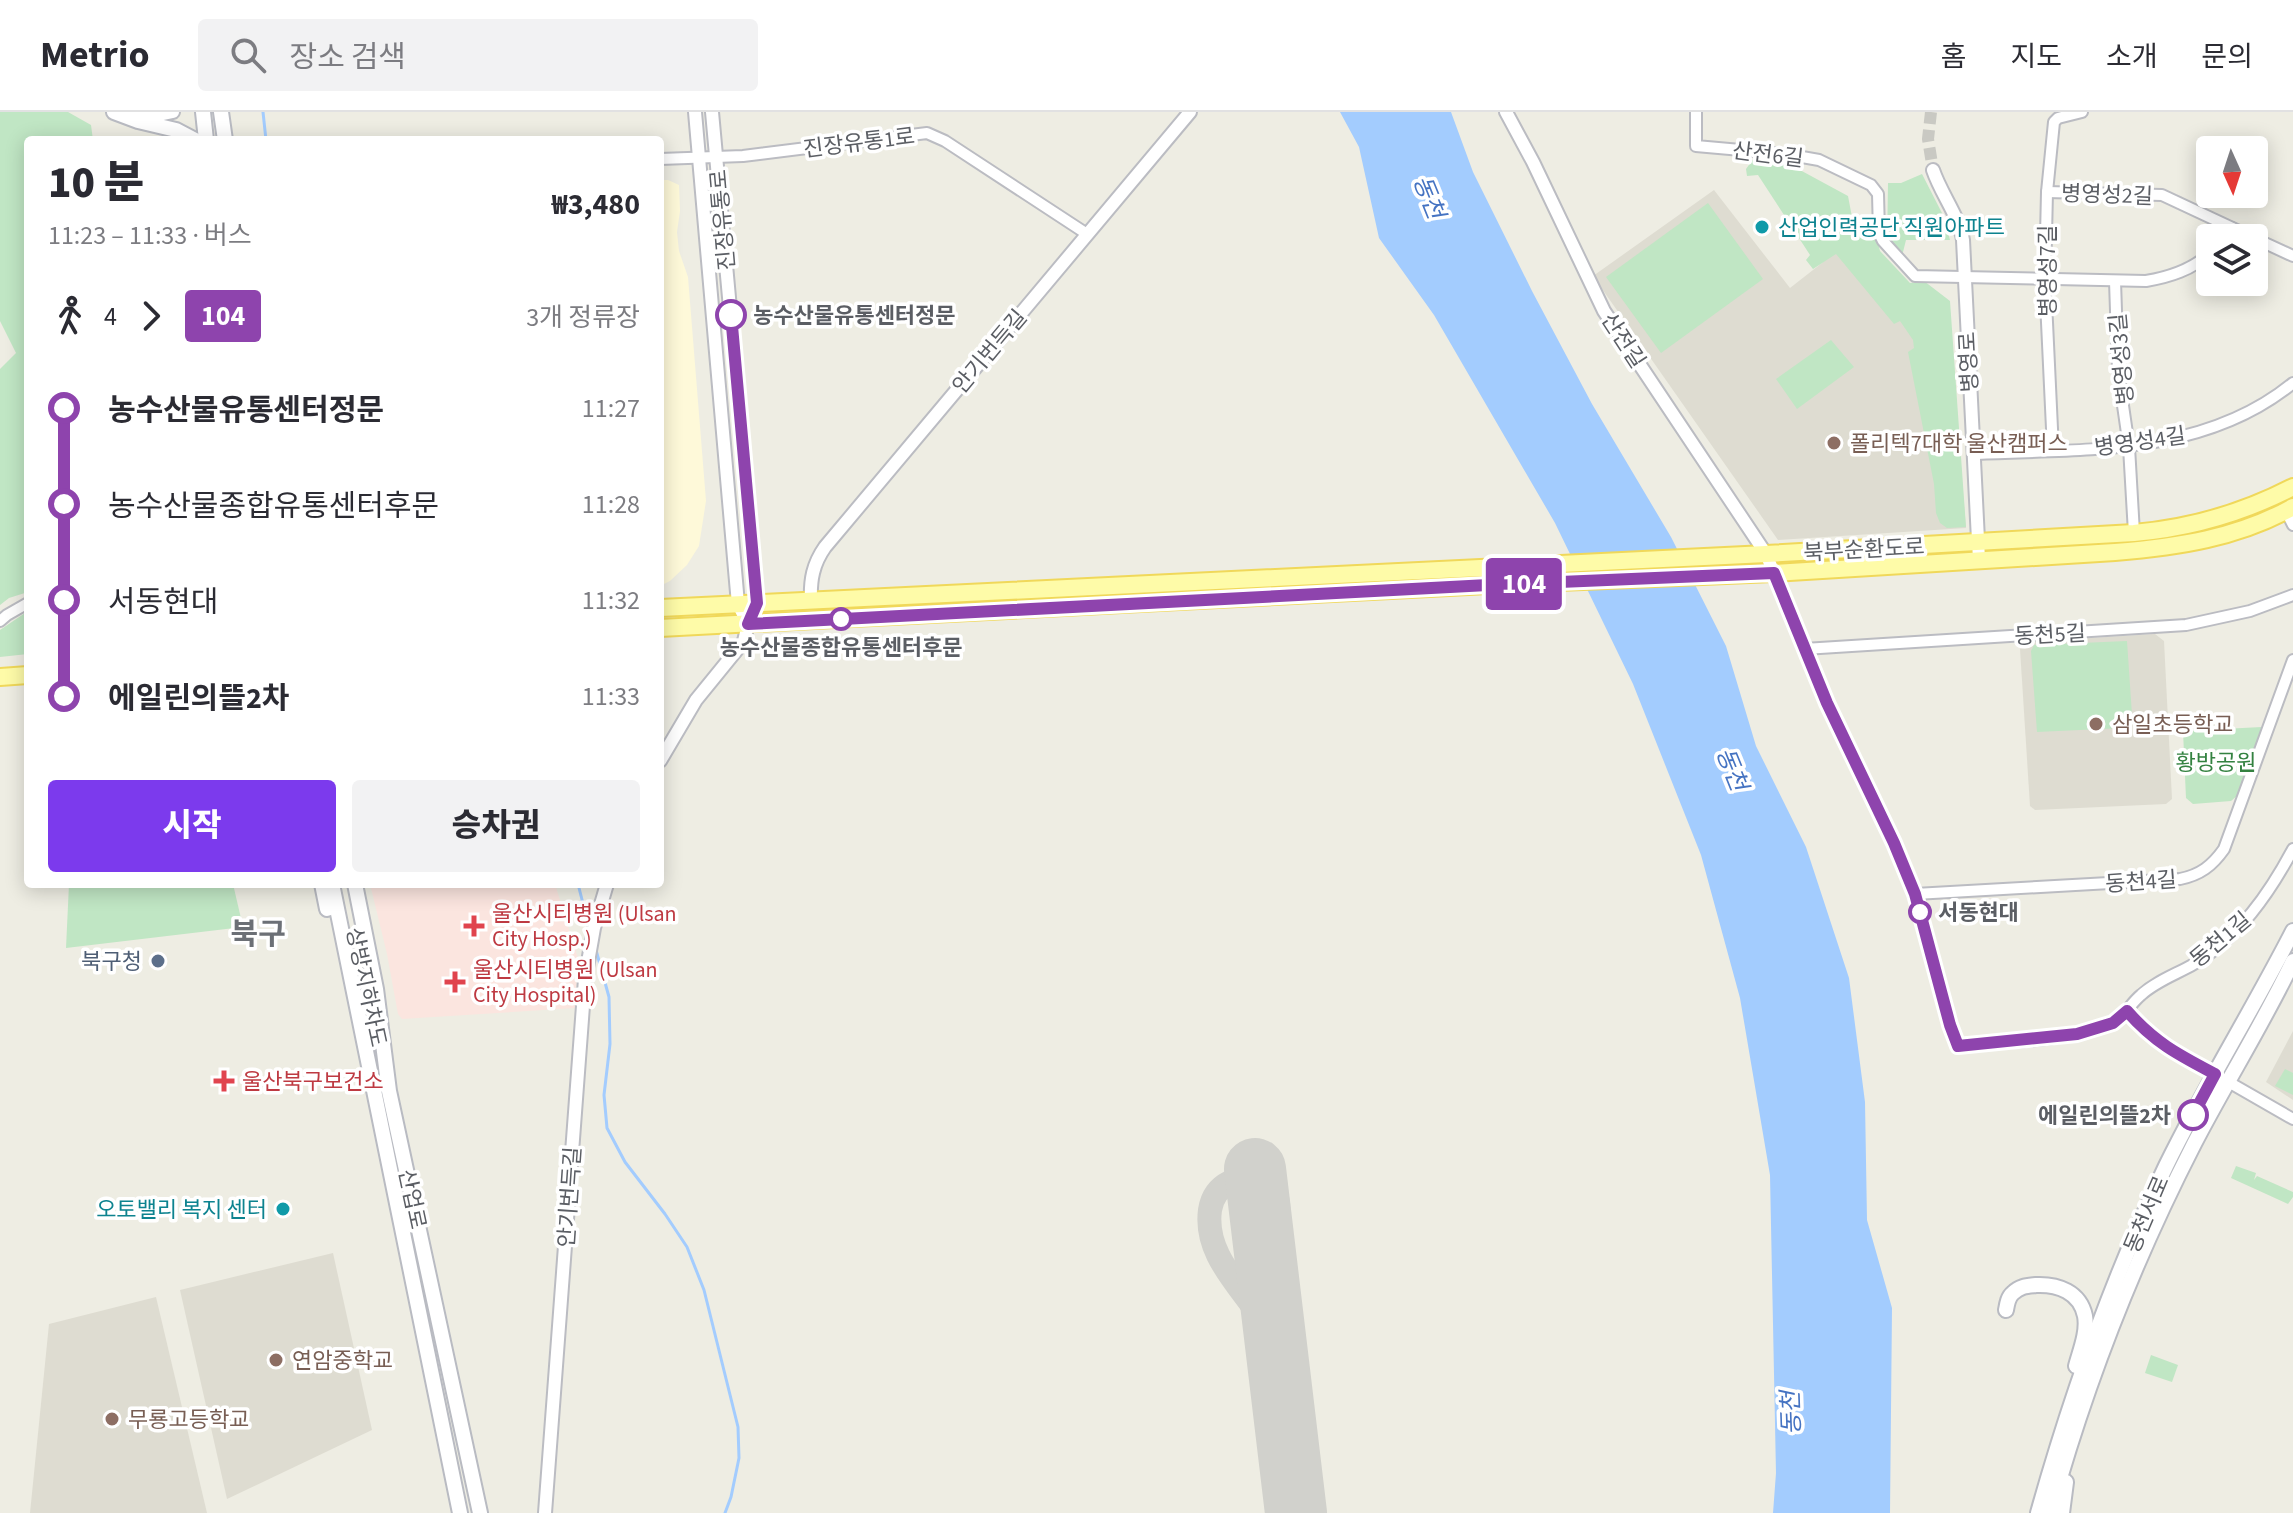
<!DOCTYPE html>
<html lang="ko">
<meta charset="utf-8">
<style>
:root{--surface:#fff;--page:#f2f2f3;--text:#2b2b33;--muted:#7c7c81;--line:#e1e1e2;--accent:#7c3aed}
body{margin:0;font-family:"Source Sans 3","Noto Sans KR",sans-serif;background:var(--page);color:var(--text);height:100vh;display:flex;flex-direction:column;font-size:30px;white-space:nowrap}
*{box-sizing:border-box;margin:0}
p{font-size:26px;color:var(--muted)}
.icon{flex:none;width:44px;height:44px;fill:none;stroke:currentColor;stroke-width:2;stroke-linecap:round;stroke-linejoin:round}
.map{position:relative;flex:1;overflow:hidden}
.sheet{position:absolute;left:24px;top:24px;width:640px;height:752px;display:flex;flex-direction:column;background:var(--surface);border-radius:8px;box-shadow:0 4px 20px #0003}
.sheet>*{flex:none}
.badge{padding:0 16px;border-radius:6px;font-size:28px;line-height:52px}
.needle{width:52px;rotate:177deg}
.tools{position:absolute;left:2196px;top:24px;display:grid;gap:16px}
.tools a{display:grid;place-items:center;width:72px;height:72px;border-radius:8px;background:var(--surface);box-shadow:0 4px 20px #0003;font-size:40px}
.map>.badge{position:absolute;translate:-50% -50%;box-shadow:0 0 0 4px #fff}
.legs{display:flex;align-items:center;gap:12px;height:88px;padding:0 24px;font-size:26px}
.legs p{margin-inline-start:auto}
.head{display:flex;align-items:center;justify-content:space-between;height:136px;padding:0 24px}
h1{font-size:44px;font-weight:800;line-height:60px}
.action{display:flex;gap:16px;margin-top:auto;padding:16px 24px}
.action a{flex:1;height:92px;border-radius:8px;background:var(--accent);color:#fff;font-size:32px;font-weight:800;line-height:92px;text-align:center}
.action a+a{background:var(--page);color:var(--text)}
ul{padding:0 24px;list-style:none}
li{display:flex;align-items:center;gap:28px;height:96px;font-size:30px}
li i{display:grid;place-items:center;width:12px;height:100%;margin:0 10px;background:currentColor}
li i::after{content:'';width:20px;height:20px;margin:-10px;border:6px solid;border-radius:50%;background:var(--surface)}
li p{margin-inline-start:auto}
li:first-child i{background:linear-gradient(#0000 50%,currentColor 0)}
li:last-child i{background:linear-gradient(currentColor 50%,#0000 0)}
header{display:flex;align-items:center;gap:48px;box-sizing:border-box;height:112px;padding:0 40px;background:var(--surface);border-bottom:2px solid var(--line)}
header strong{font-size:38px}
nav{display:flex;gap:44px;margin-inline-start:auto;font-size:28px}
.search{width:560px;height:72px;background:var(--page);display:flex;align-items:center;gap:20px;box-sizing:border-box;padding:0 28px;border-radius:8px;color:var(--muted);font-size:30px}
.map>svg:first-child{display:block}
.commercial{fill:#fef9d9}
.education{fill:#dedcd1}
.medical{fill:#fbe5df}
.green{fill:#c0e6c4}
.water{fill:#a3ccfe}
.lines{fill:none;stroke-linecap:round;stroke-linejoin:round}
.stream{stroke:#a3ccfe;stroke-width:3}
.taxiway{stroke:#d1d1cc;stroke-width:24}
.runway{stroke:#d1d1cc;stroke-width:62}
.tertiary-tunnel{stroke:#c9c9c3;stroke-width:12;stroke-dasharray:12 6;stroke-linecap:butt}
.minor-casing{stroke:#bbbcc2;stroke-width:14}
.tertiary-casing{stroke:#bbbcc2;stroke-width:16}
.secondary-casing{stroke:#b9bbc2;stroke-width:18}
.primary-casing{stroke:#f0d85a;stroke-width:20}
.minor{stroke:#fff;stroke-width:10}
.tertiary{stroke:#fff;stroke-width:12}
.secondary{stroke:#fff;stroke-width:14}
.primary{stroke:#fefba8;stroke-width:16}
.line-1-casing{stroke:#fff;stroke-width:18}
.line-1{stroke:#8e44ad;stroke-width:12}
.culture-dot{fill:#0f9aa8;stroke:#fff;stroke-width:3}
.stop-1-dot{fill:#fff;stroke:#8e44ad;stroke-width:4}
.education-dot{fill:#8d6e63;stroke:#fff;stroke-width:3}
.health-dot{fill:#e0444e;stroke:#fff;stroke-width:3}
.service-dot{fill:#5c6f8a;stroke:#fff;stroke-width:3}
.labels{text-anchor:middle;stroke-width:7;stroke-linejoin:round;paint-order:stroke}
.street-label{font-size:22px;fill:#5b5e64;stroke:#fff}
.culture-label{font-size:22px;fill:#0d838f;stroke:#fff;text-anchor:start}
.stop-label{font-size:22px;font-weight:bold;fill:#5b5e64;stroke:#fff;text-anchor:start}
.education-label{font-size:22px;fill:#785e54;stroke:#fff;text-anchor:start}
.park-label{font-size:22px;fill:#348241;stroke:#fff}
.health-label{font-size:22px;fill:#be3a42;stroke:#fff;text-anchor:start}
.service-label{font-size:22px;fill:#4e5e75;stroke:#fff;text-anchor:end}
.water-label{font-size:24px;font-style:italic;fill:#4573c2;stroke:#fff}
.district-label{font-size:30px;font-weight:bold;fill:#6c7076;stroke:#fff}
</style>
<header>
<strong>Metrio</strong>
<div class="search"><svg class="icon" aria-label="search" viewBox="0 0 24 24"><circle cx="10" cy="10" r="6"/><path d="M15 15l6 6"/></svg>장소 검색</div>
<nav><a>홈</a><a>지도</a><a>소개</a><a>문의</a></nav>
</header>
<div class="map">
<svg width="2293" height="1401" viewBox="0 0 2293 1401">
<rect width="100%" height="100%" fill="#eeede3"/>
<path class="commercial" d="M660,68H668L679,73L680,99L677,120L679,139L688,165L706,389L699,434L687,453L670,469L660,474Z"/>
<g class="education">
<path d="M1714,78L1790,176L1836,140L1900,208L1952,246L1966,416L1778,428L1593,164Z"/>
<path d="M2155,522L2164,529L2172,687L2166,692L2035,698L2030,694L2020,537L2026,530Z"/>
<path d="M2293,919V988L2266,970Z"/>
<path d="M333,1141L372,1318L227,1387L180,1178Z"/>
<path d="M156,1185L207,1401H30L49,1212Z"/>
</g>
<path class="medical" d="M370,772H555L578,846L575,896L402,907L398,902L387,842Z"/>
<g class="green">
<path d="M0,0H68L91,13L93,28H28V480L9,486L0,493V257L16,241L0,209Z"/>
<path d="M1756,43L1792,48L1800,58L1848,84L1852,105L1877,127L1880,139L1910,171L1924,169L1950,189L1966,415L1947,416L1940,411L1936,401L1934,372L1908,240L1914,236L1913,228L1900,209L1894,212L1836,142L1813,157L1806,148L1810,143L1758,63L1747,64L1746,57Z"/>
<path d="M1922,62L1944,105L1950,128H1906L1901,148L1887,132L1888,71H1901Z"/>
<path d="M1708,91L1763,167L1661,241L1606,165Z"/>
<path d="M1831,228L1854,255L1797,297L1776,267Z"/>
<path d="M28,499V542L0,545V518Z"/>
<path d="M2127,529L2132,603L2123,616L2037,620L2031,539L2034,533Z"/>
<path d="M2262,615L2238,683L2231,689L2193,692L2186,686L2183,619Z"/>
<path d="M69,772H233L243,815L66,836Z"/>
<path d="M2285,957L2293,961V983L2275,974Z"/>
<path d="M2236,1054L2256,1061L2254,1068L2257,1064L2293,1080V1085L2288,1092L2231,1066Z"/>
<path d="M2151,1243L2178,1253L2172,1270L2145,1261Z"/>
</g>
<path class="water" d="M1340,0H1451L1473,60L1532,179L1592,292L1671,425L1726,534L1756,634L1806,735L1849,866L1865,990L1867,1108L1892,1196L1890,1401H1773L1776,1361L1770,1063L1740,886L1701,743L1633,572L1555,411L1434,203L1379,126L1359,35Z"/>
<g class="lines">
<g class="stream">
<path d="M263,0L266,28"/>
<path d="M578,772L589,815"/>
<path d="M596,838L609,885L610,932L604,983L607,1016L625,1050L665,1102L687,1135L704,1178L738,1315L739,1346L731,1385L725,1401"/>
</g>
<path class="taxiway" d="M1271,1188C1270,1170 1269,1151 1272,1133C1274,1119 1280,1105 1278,1091C1275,1069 1249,1060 1230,1070C1218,1076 1212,1085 1210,1098C1204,1142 1240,1173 1261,1206C1271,1222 1275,1239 1279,1258"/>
<path class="runway" d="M1255,1057L1296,1401"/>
<path class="tertiary-tunnel" d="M1931,0L1928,27L1933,58"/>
<g class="minor-casing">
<g id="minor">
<path d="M1696,0V34L1785,42L1819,48L1871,73L1878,82L1879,121L1883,129L1915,164L2146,169C2170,165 2192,158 2210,141"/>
<path d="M660,47L743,44L927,21L945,29L1087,122"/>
<path d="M2047,80L2162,83L2254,126"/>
<path d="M2223,126L2232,116"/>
<path d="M2254,126L2293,144"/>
<path d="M2115,169L2118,259L2129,335L2134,421"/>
<path d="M2053,338L2045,168L2047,80L2054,10L2058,6L2082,0"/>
<path d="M1973,342C2082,337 2203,345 2293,271"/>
<path d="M2286,399L2293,413"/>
<path d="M1774,461L1827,591L1894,731L1915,782L1950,913L1958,934C2008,930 2063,930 2110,912C2124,906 2130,892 2141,883C2156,869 2177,862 2194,852C2239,825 2269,782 2293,737"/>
<path d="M0,509L7,503L28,491"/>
<path d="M1804,537L2186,513L2250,499L2293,483"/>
<path d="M1915,782L2180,767C2200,763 2212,754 2224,737L2293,548"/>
<path d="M2127,899L2145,919L2157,929L2293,1007"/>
</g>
</g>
<g class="tertiary-casing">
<g id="tertiary">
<path d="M695,0L738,492L748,512"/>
<path d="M1506,0L1533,50L1604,199L1766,442L1774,461"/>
<path d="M133,3L154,4L173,0"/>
<path d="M1933,58C1941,82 1959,104 1963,128L1979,448"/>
<path d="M811,489C810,468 813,452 825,435L1190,0"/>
<path d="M660,649L696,588L744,529L748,512L757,491L712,0"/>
<path d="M545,1401L585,867L594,816L607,772"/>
</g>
</g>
<g class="secondary-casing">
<g id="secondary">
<path d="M114,0L138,9L176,18L195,28"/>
<path d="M203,0L206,28"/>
<path d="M221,0L225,28"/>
<path d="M322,772L327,797"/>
<path d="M332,772L460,1401"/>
<path d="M355,772L376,877L389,979L480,1401"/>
<path d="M2006,1198C2007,1192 2008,1185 2013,1181C2020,1174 2027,1174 2036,1173C2058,1172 2080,1180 2085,1204C2088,1220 2080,1239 2076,1254"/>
<path d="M2038,1401C2071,1283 2113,1165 2166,1054C2205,974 2252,899 2293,819"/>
<path d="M2050,1401C2085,1274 2134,1149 2194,1032C2226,970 2263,912 2293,849"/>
<path d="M2062,1401L2066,1370"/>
</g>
</g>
<g class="primary-casing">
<g id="primary">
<path d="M660,496L1766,442L2134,421C2191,416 2243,401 2293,375"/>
<path d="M660,516L1488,473L1774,461L2115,440C2177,435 2238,426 2293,395"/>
<path d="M0,565L28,563"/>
</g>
</g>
<use href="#minor" class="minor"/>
<use href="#tertiary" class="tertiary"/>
<use href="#secondary" class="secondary"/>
<use href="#primary" class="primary"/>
</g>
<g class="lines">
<g class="line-1-casing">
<path id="line-1" d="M731,203L757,491L748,512L1488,473L1774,461L1827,591L1894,731L1915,782L1950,913L1958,934L2077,922L2113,911L2127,899C2155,931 2179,943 2215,962L2193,1003"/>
</g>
<use href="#line-1" class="line-1"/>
</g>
<g class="culture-dot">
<circle cx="1762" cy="115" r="8"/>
<circle cx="283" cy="1097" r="8"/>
</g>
<g class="stop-1-dot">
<circle cx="731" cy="203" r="14"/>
<circle cx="841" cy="507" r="10"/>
<circle cx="1920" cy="800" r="10"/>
<circle cx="2193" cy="1003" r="14"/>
</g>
<g class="education-dot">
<circle cx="1834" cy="331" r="8"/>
<circle cx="2096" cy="612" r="8"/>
<circle cx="276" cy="1248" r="8"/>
<circle cx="112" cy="1307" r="8"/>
</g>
<g class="health-dot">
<path d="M470 802h8v8h8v8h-8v8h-8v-8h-8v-8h8z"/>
<path d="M451 858h8v8h8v8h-8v8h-8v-8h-8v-8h8z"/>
<path d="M220 957h8v8h8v8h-8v8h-8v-8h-8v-8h8z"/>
</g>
<circle class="service-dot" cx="158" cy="849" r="8"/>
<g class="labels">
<g class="street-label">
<text transform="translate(859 30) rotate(-7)" y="8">진장유통1로</text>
<text transform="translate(1768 42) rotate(7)" y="8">산전6길</text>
<text transform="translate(2107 82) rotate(2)" y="8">병영성2길</text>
<text transform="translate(722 108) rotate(-95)" y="8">진장유통로</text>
<text transform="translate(2047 159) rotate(-90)" y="8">병영성7길</text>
<text transform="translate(1624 228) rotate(57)" y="8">산전길</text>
<text transform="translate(989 239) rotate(-50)" y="8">안기번득길</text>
<text transform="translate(2121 247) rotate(-95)" y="8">병영성3길</text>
<text transform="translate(1968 250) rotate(-93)" y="8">병영로</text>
<text transform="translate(2140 329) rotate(-8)" y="8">병영성4길</text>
<text transform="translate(1864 437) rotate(-3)" y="8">북부순환도로</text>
<text transform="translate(2050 522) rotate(-3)" y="8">동천5길</text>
<text transform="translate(2141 769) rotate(-4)" y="8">동천4길</text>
<text transform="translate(2220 827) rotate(-40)" y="8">동천1길</text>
<text transform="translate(367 875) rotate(78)" y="8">상방지하차도</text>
<text transform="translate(569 1085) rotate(-86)" y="8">안기번득길</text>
<text transform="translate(413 1087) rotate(78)" y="8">산업로</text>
<text transform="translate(2146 1102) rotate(-67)" y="8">동천서로</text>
</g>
<g class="culture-label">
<text x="1778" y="123">산업인력공단 직원아파트</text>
<text x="267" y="1105" text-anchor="end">오토밸리 복지 센터</text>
</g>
<g class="stop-label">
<text x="753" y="211">농수산물유통센터정문</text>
<text x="841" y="543" text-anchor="middle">농수산물종합유통센터후문</text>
<text x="1938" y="808">서동현대</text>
<text x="2171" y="1011" text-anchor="end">에일린의뜰2차</text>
</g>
<g class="education-label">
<text x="1850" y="339">폴리텍7대학 울산캠퍼스</text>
<text x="2112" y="620">삼일초등학교</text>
<text x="292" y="1256">연암중학교</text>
<text x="128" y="1315">무룡고등학교</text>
</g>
<g class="park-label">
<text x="2216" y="658">황방공원</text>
</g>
<g class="health-label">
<text x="492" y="809">울산시티병원 (Ulsan<tspan x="492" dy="25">City Hosp.)</tspan></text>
<text x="473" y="865">울산시티병원 (Ulsan<tspan x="473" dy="25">City Hospital)</tspan></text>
<text x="242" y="977">울산북구보건소</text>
</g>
<g class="service-label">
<text x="142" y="857">북구청</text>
</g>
<g class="water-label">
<text transform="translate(1429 85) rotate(68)" y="8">동천</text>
<text transform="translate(1732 657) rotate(68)" y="8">동천</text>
<text transform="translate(1791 1301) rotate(-92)" y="8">동천</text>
</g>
<g class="district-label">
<text x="258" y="832">북구</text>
</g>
</g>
</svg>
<div class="tools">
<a><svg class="needle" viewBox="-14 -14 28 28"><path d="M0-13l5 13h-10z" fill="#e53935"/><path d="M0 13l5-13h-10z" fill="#7c7c81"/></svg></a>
<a><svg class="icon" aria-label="layers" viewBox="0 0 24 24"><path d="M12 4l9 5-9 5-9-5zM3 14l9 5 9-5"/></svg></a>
</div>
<b class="badge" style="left:1524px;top:472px;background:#8e44ad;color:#fff">104</b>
<section class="sheet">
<div class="head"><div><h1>10 분</h1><p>11:23 – 11:33 · 버스</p></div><b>₩3,480</b></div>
<div class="legs"><svg class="icon" aria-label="walk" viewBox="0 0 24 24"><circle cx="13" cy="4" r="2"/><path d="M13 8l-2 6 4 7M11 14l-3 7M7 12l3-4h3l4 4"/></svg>4<svg class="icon" aria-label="forward" viewBox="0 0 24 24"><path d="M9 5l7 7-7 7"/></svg><b class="badge" style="background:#8e44ad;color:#fff">104</b><p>3개 정류장</p></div>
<ul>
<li><i style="color:#8e44ad"></i><b>농수산물유통센터정문</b><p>11:27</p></li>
<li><i style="color:#8e44ad"></i><span>농수산물종합유통센터후문</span><p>11:28</p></li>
<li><i style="color:#8e44ad"></i><span>서동현대</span><p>11:32</p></li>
<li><i style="color:#8e44ad"></i><b>에일린의뜰2차</b><p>11:33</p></li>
</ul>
<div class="action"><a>시작</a><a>승차권</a></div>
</section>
</div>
